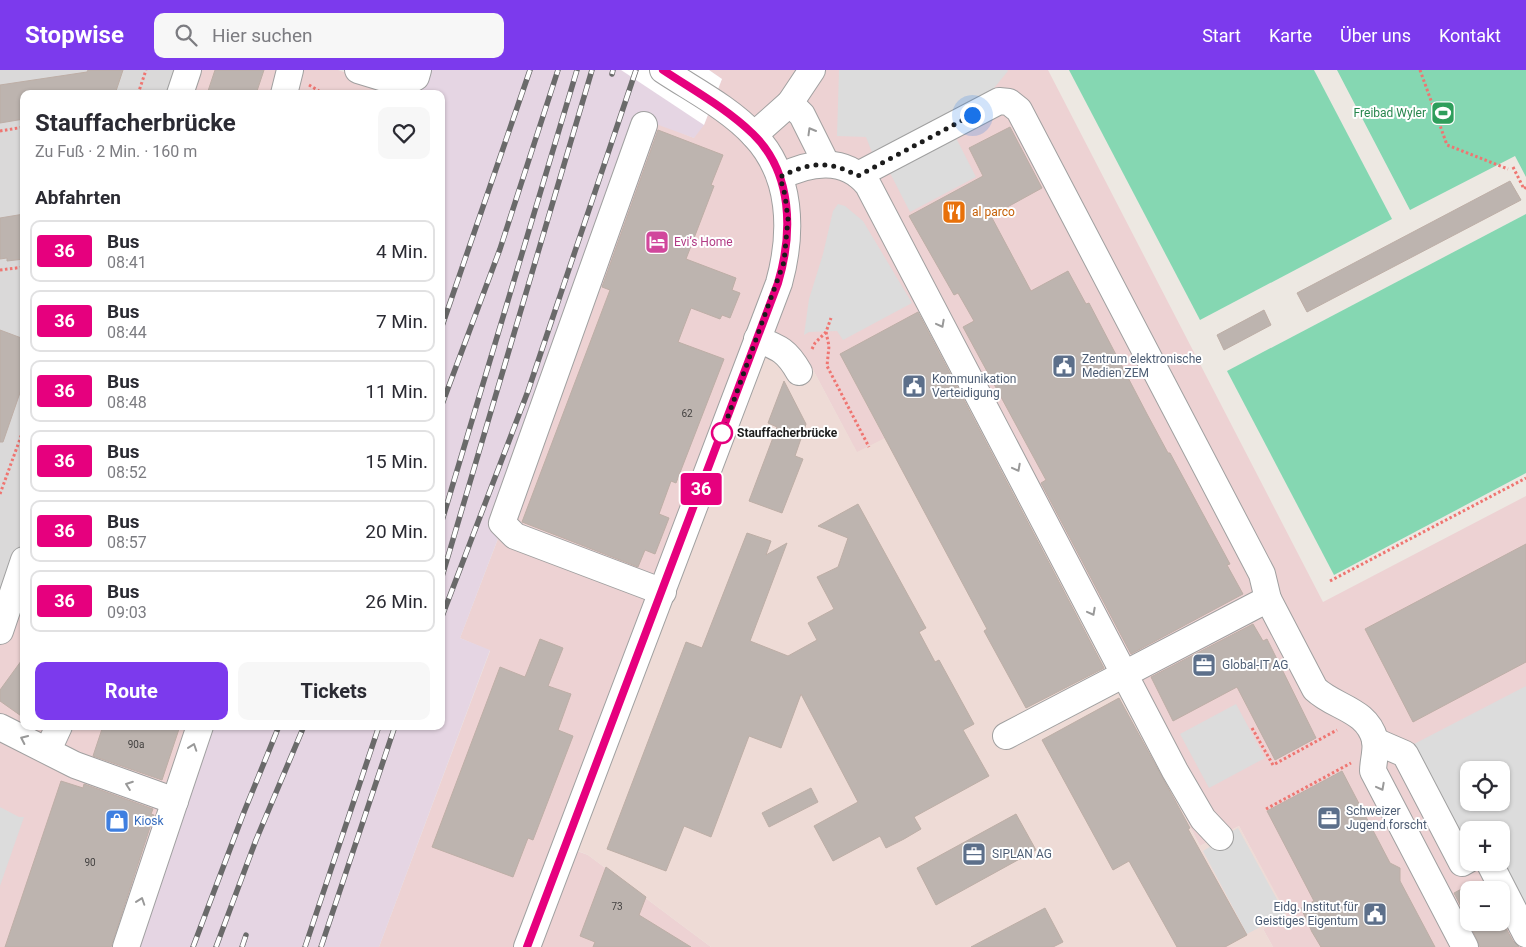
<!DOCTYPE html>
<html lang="de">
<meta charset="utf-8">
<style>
:root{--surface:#fff;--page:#f7f7f7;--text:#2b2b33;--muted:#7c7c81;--line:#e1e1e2;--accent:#7c3aed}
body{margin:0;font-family:Roboto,sans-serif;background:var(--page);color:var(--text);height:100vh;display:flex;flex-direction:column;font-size:19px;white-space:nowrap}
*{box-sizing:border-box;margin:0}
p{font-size:16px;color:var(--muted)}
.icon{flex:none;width:28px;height:28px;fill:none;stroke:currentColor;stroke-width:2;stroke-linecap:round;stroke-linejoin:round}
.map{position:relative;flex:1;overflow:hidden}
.panel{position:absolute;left:20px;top:20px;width:425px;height:640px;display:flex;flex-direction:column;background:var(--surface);border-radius:10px;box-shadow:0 1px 4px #0004}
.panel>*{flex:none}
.badge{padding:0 10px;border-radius:4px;font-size:18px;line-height:32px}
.buttons{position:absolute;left:1460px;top:691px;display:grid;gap:10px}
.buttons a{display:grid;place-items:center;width:50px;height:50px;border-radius:10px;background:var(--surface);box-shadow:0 1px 4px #0004;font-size:25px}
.you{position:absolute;width:25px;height:25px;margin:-12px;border:4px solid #fff;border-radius:50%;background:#1a73e8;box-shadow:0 0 0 8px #1a73e833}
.map>.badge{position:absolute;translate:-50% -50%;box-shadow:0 0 0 2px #fff}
h2{padding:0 15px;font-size:19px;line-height:45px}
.round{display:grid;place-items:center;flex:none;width:52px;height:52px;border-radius:10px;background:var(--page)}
.overview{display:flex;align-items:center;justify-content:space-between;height:85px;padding:0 15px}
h1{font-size:24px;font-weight:700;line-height:38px}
.primary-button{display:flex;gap:10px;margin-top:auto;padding:10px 15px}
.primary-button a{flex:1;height:58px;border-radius:10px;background:var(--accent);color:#fff;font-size:20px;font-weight:700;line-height:58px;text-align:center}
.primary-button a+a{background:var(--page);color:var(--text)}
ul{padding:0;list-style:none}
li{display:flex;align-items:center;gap:15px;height:62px;margin:0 10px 8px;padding:0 5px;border:2px solid var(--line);border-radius:10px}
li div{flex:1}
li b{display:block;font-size:19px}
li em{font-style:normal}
li .badge{min-width:55px;font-weight:700;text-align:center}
header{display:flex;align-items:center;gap:30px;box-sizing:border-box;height:70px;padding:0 25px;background:var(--accent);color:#fff}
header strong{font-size:24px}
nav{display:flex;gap:28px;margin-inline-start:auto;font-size:18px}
.search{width:350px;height:45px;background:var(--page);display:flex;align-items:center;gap:12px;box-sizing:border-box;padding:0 18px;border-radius:10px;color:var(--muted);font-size:19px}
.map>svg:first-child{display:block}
.residential{fill:#dad9d9}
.commercial{fill:#edd2d3;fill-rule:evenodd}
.industrial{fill:#e5d5e3}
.military{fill:#eedbd6}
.pitch{fill:#85d7b2}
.parking{fill:#dcdcdc;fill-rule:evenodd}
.pier{fill:#fff}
.building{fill:#bdb4af;stroke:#bdaea6}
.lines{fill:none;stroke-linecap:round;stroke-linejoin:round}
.minor-casing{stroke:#a0a0a0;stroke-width:28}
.path{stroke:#ef7571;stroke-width:3;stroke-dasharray:2.5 2.5;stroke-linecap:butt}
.minor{stroke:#fff;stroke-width:26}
.rail-casing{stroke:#6a6a6a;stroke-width:5.5}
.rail{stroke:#fff;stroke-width:4;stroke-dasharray:11;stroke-linecap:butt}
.oneway{stroke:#999}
.line-casing{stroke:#fff;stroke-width:11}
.line{stroke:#e6007e;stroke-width:8}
.walk{stroke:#1c1c1c;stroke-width:5;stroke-dasharray:0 9}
.stop-dot{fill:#fff;stroke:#e6007e;stroke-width:2.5}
.labels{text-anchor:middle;stroke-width:4;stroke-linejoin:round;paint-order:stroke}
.number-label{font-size:10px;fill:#444241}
.leisure-label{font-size:12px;fill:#27864d;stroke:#fff;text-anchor:end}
.food-label{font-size:12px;fill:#c56008;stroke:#fff;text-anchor:start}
.hotel-label{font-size:12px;fill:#b23c85;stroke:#fff;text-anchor:start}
.service-label{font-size:12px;fill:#4e5e75;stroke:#fff;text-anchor:start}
.stop-label{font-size:12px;font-weight:bold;fill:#1c1c1c;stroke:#fff;text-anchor:start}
.shop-label{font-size:12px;fill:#366cbe;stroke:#fff;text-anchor:start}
</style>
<header>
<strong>Stopwise</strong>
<div class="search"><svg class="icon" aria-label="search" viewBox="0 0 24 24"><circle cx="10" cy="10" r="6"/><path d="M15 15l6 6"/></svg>Hier suchen</div>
<nav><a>Start</a><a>Karte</a><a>Über uns</a><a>Kontakt</a></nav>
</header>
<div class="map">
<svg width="1526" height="877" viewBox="0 0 1526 877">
<rect width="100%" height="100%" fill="#ede8e2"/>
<path class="residential" d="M0,0H188L180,24H24V490L0,561Z"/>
<g class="commercial">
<path d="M188,0H338L409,24H180Z"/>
<path d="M709,0H1048L1323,532L1526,426V877H1273L1263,859L1286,844L1239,756L1200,776L1058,498L919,242L840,284L885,369L857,383L811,296L566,777L588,785L711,877H379L490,581L460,568L657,53L694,68ZM1469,700H1501V732H1469ZM1469,760H1501V792H1469ZM1469,820H1501V852H1469Z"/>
<path d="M24,490V656H207L134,877H0V561Z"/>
</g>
<path class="industrial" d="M424,0H709L722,9L704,55L694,68L656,54L460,568L490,580L379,877H134L207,656H441V24H416Z"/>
<path class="military" d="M919,242L1058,498L1200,776L1239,756L1287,844L1263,859L1273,877H711L588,785L566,776L757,269L799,302L811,296L857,382L885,368L840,284Z"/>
<g class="pitch">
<path d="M1069,0H1314L1392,149L1200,250Z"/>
<path d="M1337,0H1526V107L1515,86L1410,140Z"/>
<path d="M1526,144V403L1334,505L1227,301Z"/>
</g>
<g class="parking">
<path d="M839,0H1007L1008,1L990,23L873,85L866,67L837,66Z"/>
<path d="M955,66L976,107L910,142L889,101Z"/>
<path d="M838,134L845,136L863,151L912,233L843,270L837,261L809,262L804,265L809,229L823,184L833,141Z"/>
<path d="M1526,616V843L1501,792V760H1469V780L1467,781L1414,674ZM1469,700H1501V732H1469Z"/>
<path d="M1236,634L1265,688L1209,718L1180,664Z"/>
<path d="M0,737L19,747H24L0,816Z"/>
<path d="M1238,758L1285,844L1247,864L1203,781L1216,773V770Z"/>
</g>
<path class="pier" d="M621,0H709L722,9L704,55Z"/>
<g class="building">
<path d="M88,0H123L115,24H24V49L0,53V15L87,2Z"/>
<path d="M215,0H264L256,24H207Z"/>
<path d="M1010,57L1042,118L991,146L1031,221L1068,201L1086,234L1089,233L1147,344L1168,383H1170L1230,494L1227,495L1243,524L1131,584L1041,413L1046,410L963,257L974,251L958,223L954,225L909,146L983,106L969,78Z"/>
<path d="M658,60L723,85L711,115L714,116L686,189L736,208L732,220L740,223L730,248L722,245L720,249L691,238L678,272L724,289L676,413L671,411L659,444L669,448L655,484L645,480L638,497L522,452L610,220L602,217Z"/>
<path d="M1510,111L1521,130L1307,242L1297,223Z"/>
<path d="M24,144V189L7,191V188L0,189V148Z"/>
<path d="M1264,240L1271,255L1224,280L1217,265Z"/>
<path d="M918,242L1104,598L1026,638L984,561L987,559L840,284Z"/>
<path d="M0,260L24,269V311L3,372H0Z"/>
<path d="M784,311L806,354L795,386L803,389L782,443L749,431L777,357L768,353Z"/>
<path d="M858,434L926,558L919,562L935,592L939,590L974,654L963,660L989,706L914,747L921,759L904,769L886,778L880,766L833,791L814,756L858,732L801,624L781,678L749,666L711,767L684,756L666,801L607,779L686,572L702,578L747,463L771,471L766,485L787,473L750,571L788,586L817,570L808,553L834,539L817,507L838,497L848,468L818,456Z"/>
<path d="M1526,474V592L1413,652L1365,559Z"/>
<path d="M1253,554L1263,571L1267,569L1316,668L1275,690L1237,617L1173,651L1151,607Z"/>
<path d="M540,569L563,578L548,616L571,624L558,660L573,666L533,770L528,768L513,807L432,777L500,597L525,607Z"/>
<path d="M24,587V648L0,631V620Z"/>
<path d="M1119,628L1190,758L1188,759L1247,865L1225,877H1177L1129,791L1113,800L1042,670Z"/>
<path d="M103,656H180L162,710L93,686Z"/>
<path d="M1342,701L1390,793L1400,798V811L1435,877H1321L1312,862L1301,838L1314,831L1267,741Z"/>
<path d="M61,711L83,718L84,714L153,739L151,744L154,745L111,877H5Z"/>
<path d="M811,718L818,732L769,757L762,743Z"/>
<path d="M1016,744L1036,780L936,835L917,798Z"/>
<path d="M606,797L646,827L639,845L691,877H593L595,872L580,866Z"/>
<path d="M1469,815V852L1454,823Z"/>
<path d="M1045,838L1063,872L1053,877H971Z"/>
<path d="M1501,849L1513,871L1519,877H1480L1469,852H1501Z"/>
</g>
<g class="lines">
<g class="minor-casing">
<g id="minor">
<path d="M358,0L404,14L416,7L418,0"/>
<path d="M180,24L188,0"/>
<path d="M284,24L290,0"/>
<path d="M790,33L802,45L826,93"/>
<path d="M644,55L502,453L515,466L663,522"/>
<path d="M754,65L790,33L812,0"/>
<path d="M858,105L999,31L1009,32L1019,40L1262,504L1268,529"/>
<path d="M780,107C809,92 845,86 868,115L1175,701L1203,749L1220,767"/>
<path d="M757,269C780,278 787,281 799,302"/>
<path d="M0,561L24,490"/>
<path d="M0,657L75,695L175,731"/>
<path d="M1006,666L1268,529L1315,619C1335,638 1367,639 1375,670C1377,679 1373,692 1373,701L1465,877"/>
<path d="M1375,671L1405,684L1462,793L1469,789"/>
<path d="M48,680L59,656"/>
<path d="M1489,792L1526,864"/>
<path d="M126,877L200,656"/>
<path d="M527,877L779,213C793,162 792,105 754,65C729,38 693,20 663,0"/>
</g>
</g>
<g class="path">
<path d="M1420,0L1447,75L1508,99"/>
<path d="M309,15L319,21L318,24"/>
<path d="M138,24L146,0"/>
<path d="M0,61L24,57"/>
<path d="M1513,97L1524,119L1526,117"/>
<path d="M0,200L24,197"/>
<path d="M826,262L829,276L827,296L869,377"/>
<path d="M812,279L815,273L826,262L831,248"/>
<path d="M0,424L24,358"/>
<path d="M1330,511L1526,408"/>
<path d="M1252,658L1273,695L1337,660"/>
<path d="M1266,739L1351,693"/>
</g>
<use href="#minor" class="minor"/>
<g class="rail-casing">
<g id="rail">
<path d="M612,4L613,0"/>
<path d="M441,259L530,0"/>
<path d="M441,337L500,179L558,0"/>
<path d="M441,454L577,0"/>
<path d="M441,510L592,0"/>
<path d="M441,549L528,321L636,0"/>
<path d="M193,877L244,742L279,656"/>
<path d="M216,877L256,770L304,656"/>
<path d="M242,877L246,865"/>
<path d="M305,877L379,656"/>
<path d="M321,877L395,656"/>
</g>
</g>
<use href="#rail" class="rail"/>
</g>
<defs><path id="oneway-chevron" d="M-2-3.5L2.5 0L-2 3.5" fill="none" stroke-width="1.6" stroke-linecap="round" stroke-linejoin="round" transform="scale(1.25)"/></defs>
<g class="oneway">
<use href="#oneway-chevron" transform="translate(811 61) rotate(-120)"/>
<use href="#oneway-chevron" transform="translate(941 254) rotate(62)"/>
<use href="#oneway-chevron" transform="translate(1017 398) rotate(62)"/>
<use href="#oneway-chevron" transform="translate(1092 542) rotate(62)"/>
<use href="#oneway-chevron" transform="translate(24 669) rotate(-155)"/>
<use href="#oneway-chevron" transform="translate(193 677) rotate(-71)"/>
<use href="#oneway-chevron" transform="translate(129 715) rotate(-160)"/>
<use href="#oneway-chevron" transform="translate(1381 717) rotate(62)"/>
<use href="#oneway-chevron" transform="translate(141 831) rotate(-71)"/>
</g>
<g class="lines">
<g class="line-casing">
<path id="line" d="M527,877L778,213C793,163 793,103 753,64C726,38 693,20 663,0"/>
</g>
<use href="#line" class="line"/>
<path class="walk" d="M722,363L784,192L788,149L785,125L780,107C809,92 829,90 858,106L972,45"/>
</g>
<defs>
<g id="stadium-square" transform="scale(1.25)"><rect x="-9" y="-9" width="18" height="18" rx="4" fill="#2e9e5b" stroke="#fff"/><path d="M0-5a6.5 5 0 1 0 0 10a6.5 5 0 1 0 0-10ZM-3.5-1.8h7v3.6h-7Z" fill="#fff"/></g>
<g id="restaurant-square" transform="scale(1.25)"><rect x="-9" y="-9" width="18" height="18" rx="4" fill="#e8710a" stroke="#fff"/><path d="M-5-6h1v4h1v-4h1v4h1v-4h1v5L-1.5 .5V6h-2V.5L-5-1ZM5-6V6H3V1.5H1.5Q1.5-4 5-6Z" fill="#fff"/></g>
<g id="hotel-square" transform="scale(1.25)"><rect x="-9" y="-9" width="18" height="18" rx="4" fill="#d1479c" stroke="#fff"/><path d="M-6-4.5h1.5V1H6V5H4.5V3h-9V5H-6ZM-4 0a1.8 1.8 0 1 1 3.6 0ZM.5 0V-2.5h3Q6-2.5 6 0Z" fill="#fff"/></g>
<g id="civic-square" transform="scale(1.25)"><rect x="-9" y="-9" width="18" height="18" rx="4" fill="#5c6f8a" stroke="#fff"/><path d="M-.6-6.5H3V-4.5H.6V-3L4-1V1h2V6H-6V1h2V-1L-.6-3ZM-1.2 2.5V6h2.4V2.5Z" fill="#fff"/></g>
<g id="office-square" transform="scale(1.25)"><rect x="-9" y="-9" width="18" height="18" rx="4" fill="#5c6f8a" stroke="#fff"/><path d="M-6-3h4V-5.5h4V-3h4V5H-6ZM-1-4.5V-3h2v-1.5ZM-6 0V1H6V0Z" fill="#fff"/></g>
<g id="shop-square" transform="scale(1.25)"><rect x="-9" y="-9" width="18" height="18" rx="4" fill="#3f7fe0" stroke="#fff"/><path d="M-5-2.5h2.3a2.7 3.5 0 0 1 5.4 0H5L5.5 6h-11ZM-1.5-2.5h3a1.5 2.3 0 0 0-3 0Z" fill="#fff"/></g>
</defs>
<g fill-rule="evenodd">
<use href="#stadium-square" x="1443" y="43"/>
<use href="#restaurant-square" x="954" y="142"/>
<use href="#hotel-square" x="657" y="172"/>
<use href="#civic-square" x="1064" y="296"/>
<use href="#civic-square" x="914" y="316"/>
<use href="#office-square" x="1204" y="595"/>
<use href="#office-square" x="1329" y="748"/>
<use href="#shop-square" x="117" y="751"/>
<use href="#office-square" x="974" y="784"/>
<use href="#civic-square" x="1375" y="844"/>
</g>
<circle class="stop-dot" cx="722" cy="363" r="10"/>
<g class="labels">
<g class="number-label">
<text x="687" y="347">62</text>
<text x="136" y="678">90a</text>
<text x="90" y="796">90</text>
<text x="617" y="840">73</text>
</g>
<g class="leisure-label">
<text x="1426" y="47">Freibad Wyler</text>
</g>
<g class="food-label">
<text x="972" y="146">al parco</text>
</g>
<g class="hotel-label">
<text x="674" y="176">Evi’s Home</text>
</g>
<g class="service-label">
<text x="1082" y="293">Zentrum elektronische<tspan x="1082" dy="14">Medien ZEM</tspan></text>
<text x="932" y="313">Kommunikation<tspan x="932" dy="14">Verteidigung</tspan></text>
<text x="1222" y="599">Global-IT AG</text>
<text x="1346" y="745">Schweizer<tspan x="1346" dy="14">Jugend forscht</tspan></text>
<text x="992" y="788">SIPLAN AG</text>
<text x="1358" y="841" text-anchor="end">Eidg. Institut für<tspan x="1358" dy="14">Geistiges Eigentum</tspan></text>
</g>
<g class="stop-label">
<text x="737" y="367">Stauffacherbrücke</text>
</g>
<g class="shop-label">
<text x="134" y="755">Kiosk</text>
</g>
</g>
</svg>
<div class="buttons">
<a><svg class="icon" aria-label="locate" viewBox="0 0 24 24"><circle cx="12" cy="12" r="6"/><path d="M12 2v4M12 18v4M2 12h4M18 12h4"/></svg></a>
<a>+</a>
<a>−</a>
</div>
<div class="you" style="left:972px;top:45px"></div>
<b class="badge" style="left:701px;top:419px;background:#e6007e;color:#fff">36</b>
<section class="panel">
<div class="overview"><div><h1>Stauffacherbrücke</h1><p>Zu Fuß · 2 Min. · 160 m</p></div><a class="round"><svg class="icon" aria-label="heart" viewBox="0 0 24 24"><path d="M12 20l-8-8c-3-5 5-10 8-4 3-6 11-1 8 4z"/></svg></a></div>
<h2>Abfahrten</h2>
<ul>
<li><span class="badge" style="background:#e6007e;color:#fff">36</span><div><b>Bus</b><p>08:41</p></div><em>4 Min.</em></li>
<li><span class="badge" style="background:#e6007e;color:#fff">36</span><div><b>Bus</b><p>08:44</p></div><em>7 Min.</em></li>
<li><span class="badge" style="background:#e6007e;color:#fff">36</span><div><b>Bus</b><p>08:48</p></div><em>11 Min.</em></li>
<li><span class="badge" style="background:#e6007e;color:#fff">36</span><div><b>Bus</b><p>08:52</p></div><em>15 Min.</em></li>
<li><span class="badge" style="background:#e6007e;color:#fff">36</span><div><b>Bus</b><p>08:57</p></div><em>20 Min.</em></li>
<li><span class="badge" style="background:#e6007e;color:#fff">36</span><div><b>Bus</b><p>09:03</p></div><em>26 Min.</em></li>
</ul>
<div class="primary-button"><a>Route</a><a>Tickets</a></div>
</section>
</div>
